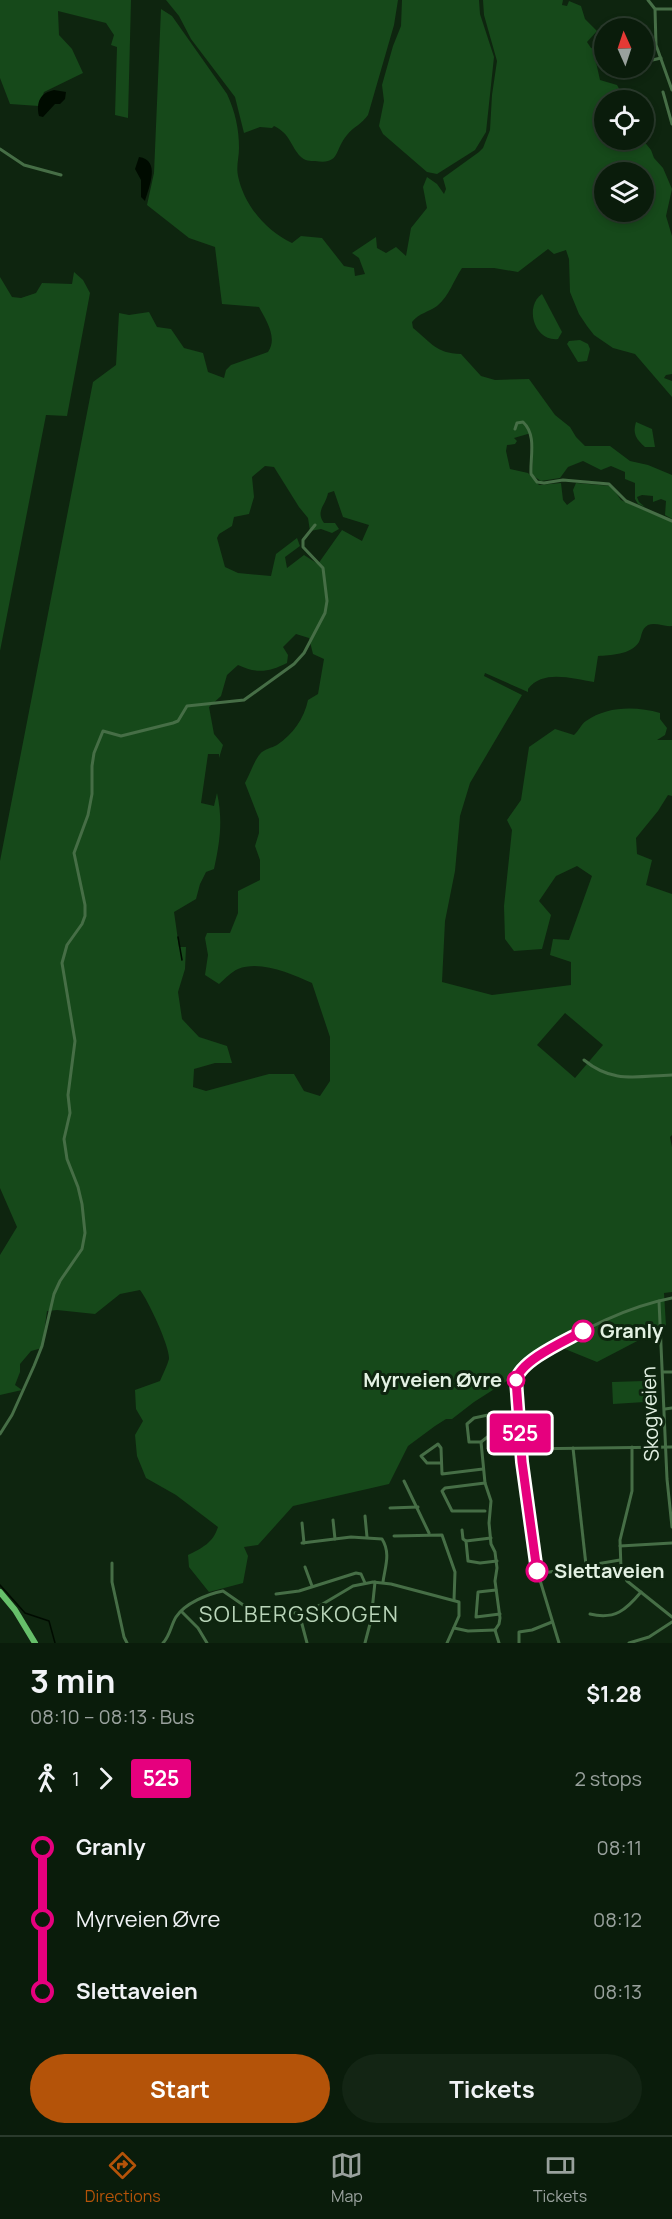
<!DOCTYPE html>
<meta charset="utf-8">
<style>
:root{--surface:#0a1c0b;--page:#132514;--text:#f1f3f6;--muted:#99a19d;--line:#2a3a2c;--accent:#b45309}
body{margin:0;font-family:Manrope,sans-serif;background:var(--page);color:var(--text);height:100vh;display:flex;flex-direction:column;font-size:22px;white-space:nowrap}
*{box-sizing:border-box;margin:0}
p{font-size:20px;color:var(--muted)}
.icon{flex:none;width:33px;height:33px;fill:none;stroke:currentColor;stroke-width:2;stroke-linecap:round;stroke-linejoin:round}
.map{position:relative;height:1643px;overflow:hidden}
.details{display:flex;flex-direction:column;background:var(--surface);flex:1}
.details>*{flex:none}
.badge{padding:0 12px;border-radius:4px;font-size:21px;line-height:39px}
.needle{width:39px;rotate:357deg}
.controls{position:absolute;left:594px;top:18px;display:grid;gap:12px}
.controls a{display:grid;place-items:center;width:60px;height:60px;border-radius:50%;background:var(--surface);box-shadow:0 3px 9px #0003,0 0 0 2px var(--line);font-size:30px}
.map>.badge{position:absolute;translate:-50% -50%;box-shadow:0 0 0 3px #fff}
.legs{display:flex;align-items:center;gap:9px;height:66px;padding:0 30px;font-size:20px}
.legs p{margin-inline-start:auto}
.summary{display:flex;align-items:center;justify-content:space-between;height:102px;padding:0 30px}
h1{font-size:33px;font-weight:700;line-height:45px}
.cta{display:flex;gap:12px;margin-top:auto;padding:12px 30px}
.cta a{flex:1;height:69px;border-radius:36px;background:var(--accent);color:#fff;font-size:24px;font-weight:700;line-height:69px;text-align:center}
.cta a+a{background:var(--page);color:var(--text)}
ul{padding:0 30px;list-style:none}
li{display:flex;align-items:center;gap:21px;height:72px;font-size:22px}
li i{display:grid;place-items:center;width:9px;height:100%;margin:0 8px;background:currentColor}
li i::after{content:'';width:15px;height:15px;margin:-8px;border:4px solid;border-radius:50%;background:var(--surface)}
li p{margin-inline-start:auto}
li:first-child i{background:linear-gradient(#0000 50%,currentColor 0)}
li:last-child i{background:linear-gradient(currentColor 50%,#0000 0)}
.tab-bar{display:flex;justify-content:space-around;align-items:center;height:84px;border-top:2px solid var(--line);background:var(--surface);font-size:16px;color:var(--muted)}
.tab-bar a{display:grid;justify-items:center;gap:3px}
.tab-bar .selected{color:var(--accent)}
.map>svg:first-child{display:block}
.green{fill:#16491a;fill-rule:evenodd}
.water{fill:#000b00}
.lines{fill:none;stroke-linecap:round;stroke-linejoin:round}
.stream{stroke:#000b00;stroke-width:1.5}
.street{stroke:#466e46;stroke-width:3}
.primary{stroke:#66bf6a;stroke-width:6}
.line-1-casing{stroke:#fff;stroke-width:14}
.line-1{stroke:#e6007e;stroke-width:9}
.stop-1-dot{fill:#fff;stroke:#e6007e;stroke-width:3}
.labels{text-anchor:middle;stroke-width:6;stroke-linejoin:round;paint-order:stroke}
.stop-label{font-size:20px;font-weight:bold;fill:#e3f1e3;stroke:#0e250f;text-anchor:start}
.street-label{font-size:20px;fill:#e3f1e3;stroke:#0e250f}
.quarter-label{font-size:22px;letter-spacing:1.5px;fill:#b9d5b9;stroke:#0e250f}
</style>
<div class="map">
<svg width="672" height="1643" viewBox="0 0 672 1643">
<rect width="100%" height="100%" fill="#0e250f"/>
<g class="green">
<path d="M0,0H131L128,118L115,115L117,47L111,45L114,35L106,23L58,11L59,35L72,49L83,73L44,92L39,106L10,104L0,78Z"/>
<path d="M166,0H398L394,25L368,115C362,124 353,127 347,135C334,150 341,165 315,161C310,161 305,161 301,157C290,146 291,134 274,126L272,128L260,127L244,133L235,97L191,39L179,16Z"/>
<path d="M402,0H479L480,14L494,57L486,132L475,150L437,174L427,172L383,134L379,126L384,101L382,85L393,46L401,26Z"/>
<path d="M483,0H563L562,5L567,6L569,1L581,6L585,19L597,31L587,42L591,48L598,49L596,62L600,80L617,85L623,96L619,100H604V140H643L651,150L654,158L663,168L672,189L666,216L672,236V374L666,375L664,378L672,381V397L635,354L613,348L594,335L587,326L579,314L570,292L569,259L566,250L554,254L548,249L518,272L494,268H462C453,281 450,295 437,306C429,312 419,313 412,322L413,328C432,343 435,353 461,354L481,376L495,380L529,379L555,415L570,427L576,437L585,446H610L630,461L648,465L672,475V519L665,515L666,501L661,499L653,502V496L642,495L637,497L639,502L645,507L638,504L635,499V483L625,479V472L611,466L601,470L583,461L568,467L560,478L541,481L532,475L533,449L531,433L514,438L517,441L515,444L507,445L506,451L510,469L528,473L539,485L561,483L563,500L567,505L575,499L573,490L576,483L611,486L621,500L672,522V626C664,627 656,622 648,625C641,629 642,636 639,642C631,655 610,655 598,656L594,682C573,679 543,669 528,689V692L485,673L484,676L522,695L470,783L460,816L455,871L445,921L442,982L492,995L571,985V962L550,955L553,939L569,940L592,876L577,866L556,876L539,901L551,915L542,949L514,951L505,939L504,906L512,830L507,820L521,800L529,747L555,729L574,735C579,731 581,724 586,721C607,706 636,706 660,713V719L667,728L665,735L657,740H672V796L668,795L658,811L636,838L637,854L652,860L646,885L672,894V1135L670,1137L672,1147V1292L664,1293L666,1326L597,1362L560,1347L474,1402L452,1419H446L435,1426L408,1446L389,1484L293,1506L258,1545L244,1547L248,1556L243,1583L209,1592L189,1567L188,1555C202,1548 213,1543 218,1527L176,1495L146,1478L137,1456L135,1435L143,1421L136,1409L135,1390L160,1381C163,1374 167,1366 169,1359C170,1347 148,1300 140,1290L120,1294L95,1314L57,1310L47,1311L42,1348L31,1351L20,1364V1372L15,1385L22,1390L0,1395V1255L17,1227L0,1188V861L93,382L116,365L119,313L129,315L149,312L157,327L171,329L184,348L203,353L208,372L224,378L226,370L231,365L268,352C278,338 266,320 259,307L222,304L215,247L189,238L147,205L154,173L161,9L172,16L227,94C235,111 239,129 239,148C239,157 236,167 238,176C244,205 266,231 292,243L301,236L322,238L344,266L354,268L355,276L365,274L359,258L352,253L376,237L377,248L386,253L396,247L406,256L411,228L427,208L423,187L427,177L437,184L444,194L446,189L443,178L479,152L483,148L490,130L492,95L497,61L484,15ZM604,172H644V212H604ZM265,466L274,467L299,507L308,518L310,531L321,529L332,533L339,529L335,523H324C315,511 326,505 328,493L334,491L343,517L369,525L362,541L342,530L318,564L304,555L287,568L285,557L300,546L297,538L276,554L271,576L238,573L225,567L217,538L219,534L232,526L234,517L249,514L254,497L252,477ZM296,634L309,638L313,654L324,659L318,694L308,700C304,719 293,734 277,745C272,748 264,749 260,754C254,761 250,774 245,783L259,819V833L255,846L260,860V880L238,891V913L230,933H207L205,938L208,955L205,975L219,984C225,979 231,972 238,969C261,960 291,974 312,983L330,1037V1081L320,1096L304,1091L294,1074H269L206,1091L193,1087L194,1069L215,1063H232L227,1046L199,1037L182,1019L178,992L185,969L186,947H179L174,912L196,899L200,884L206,872L214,869C220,842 223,820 217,793L214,806L201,803L208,754H219V758L223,745L214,734L209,707L221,696L227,675L238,665C257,674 269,672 287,663L288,655L283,647ZM565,1013L603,1045L575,1078L537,1045Z"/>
<path d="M74,272L83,280L90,293L67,416L46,415L0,651V277L12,297L21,298L36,293L42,283L72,284Z"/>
<path d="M542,294L562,332L558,339C534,342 524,306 542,294Z"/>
<path d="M580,340L588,344L590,349L587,361L578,362L567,344L569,341Z"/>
<path d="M636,422L652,429L655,447H645C637,440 632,434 636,422Z"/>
<path d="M644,1381L645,1402L613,1404L612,1382Z"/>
</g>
<g class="water">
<path d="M54,90L66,92L65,99L60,104H55L43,117L39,116C36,102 40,93 54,90Z"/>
<path d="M139,157C161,160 149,187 145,201L141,197V180L135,169Z"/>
</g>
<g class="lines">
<g class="stream">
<path d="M178,937L182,960"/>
<path d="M0,1585L25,1613L49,1621L55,1643"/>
</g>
<g class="street">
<path d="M648,0L655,9L656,45L672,90"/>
<path d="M656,9H672"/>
<path d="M644,62L661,58"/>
<path d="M663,92L672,124"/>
<path d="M0,149L24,165L61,175"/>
<path d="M515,429L517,423L523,422C537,435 530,457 531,474L537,482L544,483L563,480L609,484L626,501L672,521"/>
<path d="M584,1060C613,1084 637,1076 672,1075"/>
<path d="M659,1301L667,1479L672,1527"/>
<path d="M663,1372H672"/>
<path d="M665,1409L672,1408"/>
<path d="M488,1415L490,1435L481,1442H469L467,1424L474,1418Z"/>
<path d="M0,1434L12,1415L34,1366L42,1346L54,1294L60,1281L82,1249L85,1233L82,1204L78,1187L67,1159L64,1139L70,1113L68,1095L75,1041L62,963L67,945L82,924L85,916V905L74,853L88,815L92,794V766L94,753L103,731L121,736L173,723L178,721L187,706L244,700L294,664L304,653L325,613L327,601L323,568L303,547V540L315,525"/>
<path d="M481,1442L485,1483L491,1501L489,1523L491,1544L495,1552L497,1568L495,1581L500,1618L499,1624L495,1630"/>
<path d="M632,1447V1491L620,1540L621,1569L627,1581L672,1617"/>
<path d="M573,1448L586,1565"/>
<path d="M521,1449L672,1447"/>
<path d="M440,1463H427L421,1456L438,1444L441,1448L442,1474L483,1469"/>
<path d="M404,1481L429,1533"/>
<path d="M390,1508L418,1507"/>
<path d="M485,1511H452L442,1491L445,1488L485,1483"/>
<path d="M365,1516L367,1537"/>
<path d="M333,1520L335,1539"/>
<path d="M302,1523L304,1543"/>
<path d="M462,1530L463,1539L466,1541"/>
<path d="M394,1536L442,1535L455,1572L454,1600"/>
<path d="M491,1538L466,1541L468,1561L480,1563L497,1561"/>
<path d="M302,1543L351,1537L382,1539C391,1553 385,1567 383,1582"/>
<path d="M620,1546L672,1543"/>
<path d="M112,1563V1582L124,1637L127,1643"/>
<path d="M305,1567L312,1586"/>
<path d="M538,1574L620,1560"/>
<path d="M496,1590L478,1592L476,1617L500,1614"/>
<path d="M276,1594L299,1591L356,1573L361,1574L365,1583"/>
<path d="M182,1612L198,1628L207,1643"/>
<path d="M299,1613L307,1643"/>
<path d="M590,1614C615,1620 626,1610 641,1592"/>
<path d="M454,1628L468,1631L495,1630"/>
<path d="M495,1630L499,1643"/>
<path d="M163,1643C170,1636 171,1625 176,1617C185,1603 208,1594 223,1591L249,1609L257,1612L299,1613L321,1605L353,1586L373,1582L391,1584L459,1602V1616L447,1643"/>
<path d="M365,1643L371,1620L375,1582"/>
<path d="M519,1643V1632L532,1630L552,1622"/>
<path d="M559,1643L533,1557L516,1395C515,1388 514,1379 518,1373C524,1364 536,1358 544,1353C584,1329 626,1307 672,1298"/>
<path d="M629,1643L649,1637L672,1622"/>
</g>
<path class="primary" d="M0,1592L15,1610L35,1643"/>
</g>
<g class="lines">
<g class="line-1-casing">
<path id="line-1" d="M537,1571L522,1462L516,1380C521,1360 565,1341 583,1331"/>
</g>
<use href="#line-1" class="line-1"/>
</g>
<g class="stop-1-dot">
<circle cx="583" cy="1331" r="10"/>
<circle cx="516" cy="1380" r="8"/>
<circle cx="537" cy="1571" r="10"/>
</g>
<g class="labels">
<g class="stop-label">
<text x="600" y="1338">Granly</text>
<text x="502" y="1387" text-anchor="end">Myrveien Øvre</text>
<text x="554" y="1578">Slettaveien</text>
</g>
<g class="street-label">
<text transform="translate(650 1414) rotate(-92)" y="7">Skogveien</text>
</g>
<g class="quarter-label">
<text x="299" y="1622">SOLBERGSKOGEN</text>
</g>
</g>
</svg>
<div class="controls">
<a><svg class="needle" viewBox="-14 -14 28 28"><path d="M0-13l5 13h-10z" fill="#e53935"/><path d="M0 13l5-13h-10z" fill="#99a19d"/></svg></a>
<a><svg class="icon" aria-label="locate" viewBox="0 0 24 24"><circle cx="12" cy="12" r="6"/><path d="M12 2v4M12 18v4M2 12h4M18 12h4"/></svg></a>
<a><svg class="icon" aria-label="layers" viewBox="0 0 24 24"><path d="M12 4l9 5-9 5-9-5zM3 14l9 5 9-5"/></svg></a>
</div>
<b class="badge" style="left:520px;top:1433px;background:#e6007e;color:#fff">525</b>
</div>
<section class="details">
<div class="summary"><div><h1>3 min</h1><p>08:10 – 08:13 · Bus</p></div><b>$1.28</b></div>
<div class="legs"><svg class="icon" aria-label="walk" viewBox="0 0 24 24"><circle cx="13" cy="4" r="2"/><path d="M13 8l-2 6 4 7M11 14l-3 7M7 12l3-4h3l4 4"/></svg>1<svg class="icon" aria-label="forward" viewBox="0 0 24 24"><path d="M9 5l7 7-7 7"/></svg><b class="badge" style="background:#e6007e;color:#fff">525</b><p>2 stops</p></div>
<ul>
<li><i style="color:#e6007e"></i><b>Granly</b><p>08:11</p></li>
<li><i style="color:#e6007e"></i><span>Myrveien Øvre</span><p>08:12</p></li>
<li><i style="color:#e6007e"></i><b>Slettaveien</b><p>08:13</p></li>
</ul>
<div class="cta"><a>Start</a><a>Tickets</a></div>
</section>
<nav class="tab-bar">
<a class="selected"><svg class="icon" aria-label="directions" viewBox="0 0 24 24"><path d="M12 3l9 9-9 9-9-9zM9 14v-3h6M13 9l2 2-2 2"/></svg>Directions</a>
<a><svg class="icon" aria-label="map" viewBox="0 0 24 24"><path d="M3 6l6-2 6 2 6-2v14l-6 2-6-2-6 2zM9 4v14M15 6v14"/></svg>Map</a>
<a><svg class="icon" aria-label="tickets" viewBox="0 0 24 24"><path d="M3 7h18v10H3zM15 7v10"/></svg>Tickets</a>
</nav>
